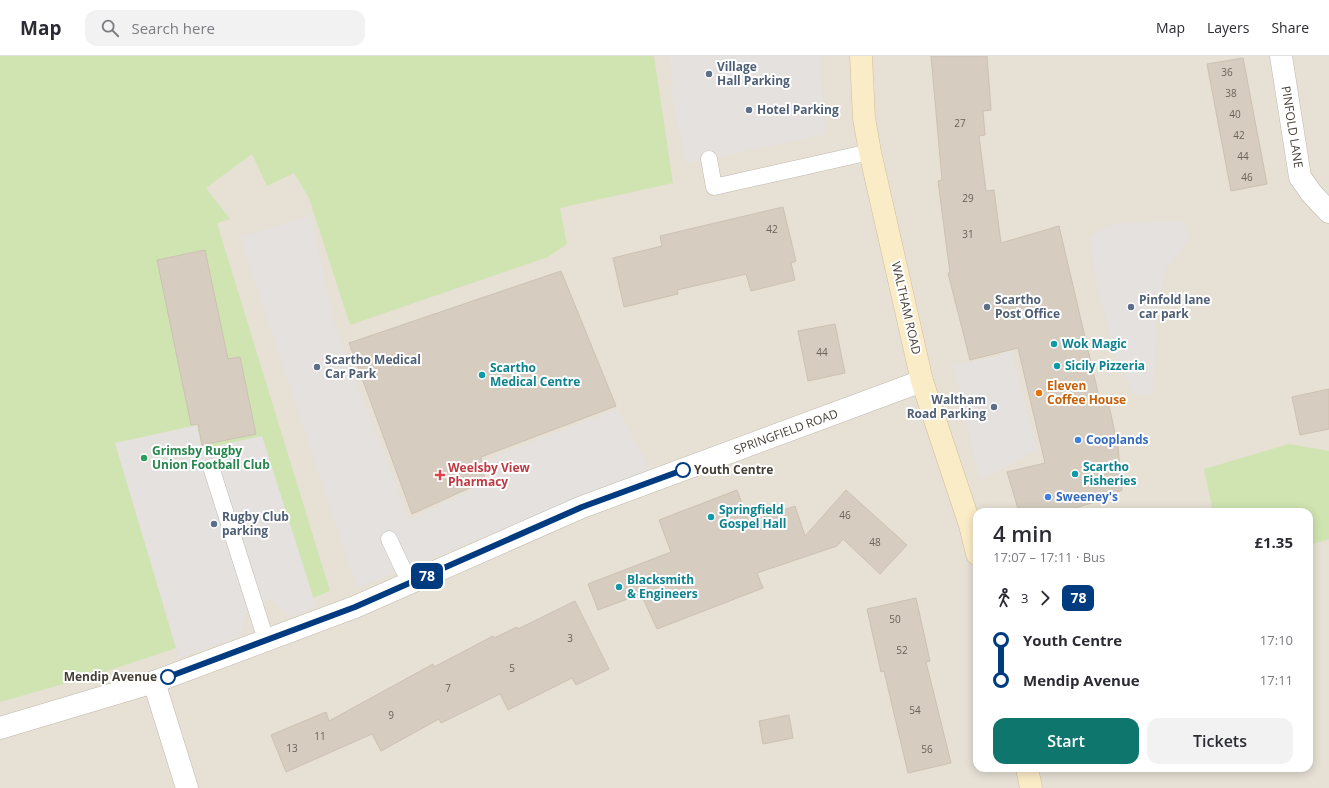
<!DOCTYPE html>
<meta charset="utf-8">
<style>
:root{--surface:#fff;--page:#f2f2f3;--text:#2b2b33;--muted:#7c7c81;--line:#e1e1e2;--accent:#0f766e}
body{margin:0;font-family:"Open Sans",sans-serif;background:var(--page);color:var(--text);height:100vh;display:flex;flex-direction:column;font-size:15px;white-space:nowrap}
*{box-sizing:border-box;margin:0}
p{font-size:13px;color:var(--muted)}
.icon{flex:none;width:22px;height:22px;fill:none;stroke:currentColor;stroke-width:2;stroke-linecap:round;stroke-linejoin:round}
.map{position:relative;flex:1;overflow:hidden}
.details{position:absolute;left:973px;top:452px;width:340px;height:264px;display:flex;flex-direction:column;background:var(--surface);border-radius:12px;box-shadow:0 2px 10px #0003}
.details>*{flex:none}
.badge{padding:0 8px;border-radius:6px;font-size:14px;line-height:26px}
.map>.badge{position:absolute;translate:-50% -50%;box-shadow:0 0 0 2px #fff}
.legs{display:flex;align-items:center;gap:6px;height:44px;padding:0 20px;font-size:13px}
.legs p{margin-inline-start:auto}
.summary{display:flex;align-items:center;justify-content:space-between;height:68px;padding:0 20px}
h1{font-size:22px;font-weight:600;line-height:30px}
.button{display:flex;gap:8px;margin-top:auto;padding:8px 20px}
.button a{flex:1;height:46px;border-radius:12px;background:var(--accent);color:#fff;font-size:16px;font-weight:600;line-height:46px;text-align:center}
.button a+a{background:var(--page);color:var(--text)}
ul{padding:0 20px;list-style:none}
li{display:flex;align-items:center;gap:14px;height:40px;font-size:15px}
li i{display:grid;place-items:center;width:6px;height:100%;margin:0 5px;background:currentColor}
li i::after{content:'';width:10px;height:10px;margin:-5px;border:3px solid;border-radius:50%;background:var(--surface)}
li p{margin-inline-start:auto}
li:first-child i{background:linear-gradient(#0000 50%,currentColor 0)}
li:last-child i{background:linear-gradient(currentColor 50%,#0000 0)}
header{display:flex;align-items:center;gap:24px;box-sizing:border-box;height:56px;padding:0 20px;background:var(--surface);border-bottom:1px solid var(--line)}
header strong{font-size:19px}
nav{display:flex;gap:22px;margin-inline-start:auto;font-size:14px}
.search{width:280px;height:36px;background:var(--page);display:flex;align-items:center;gap:10px;box-sizing:border-box;padding:0 14px;border-radius:12px;color:var(--muted);font-size:15px}
.map>svg:first-child{display:block}
.residential{fill:#e6e0d5;fill-rule:evenodd}
.green{fill:#d0e4b2}
.parking{fill:#e4e1df}
.building{fill:#d6ccc0;stroke:#cdc1b1}
.lines{fill:none;stroke-linecap:round;stroke-linejoin:round}
.lane-casing{stroke:#c0b8ad;stroke-width:17}
.street-casing{stroke:#c0b8ad;stroke-width:23}
.secondary-casing{stroke:#cfbe99;stroke-width:23}
.lane{stroke:#fff;stroke-width:16}
.street{stroke:#fff;stroke-width:22}
.secondary{stroke:#fbecc8;stroke-width:22}
.line-1-casing{stroke:#fff;stroke-width:9}
.line-1{stroke:#003b80;stroke-width:6}
.service-dot{fill:#5c6f8a;stroke:#fff;stroke-width:1.5}
.culture-dot{fill:#0f9aa8;stroke:#fff;stroke-width:1.5}
.food-dot{fill:#e8710a;stroke:#fff;stroke-width:1.5}
.shop-dot{fill:#3f7fe0;stroke:#fff;stroke-width:1.5}
.leisure-dot{fill:#2e9e5b;stroke:#fff;stroke-width:1.5}
.stop-1-dot{fill:#fff;stroke:#003b80;stroke-width:2}
.health-dot{fill:#e0444e;stroke:#fff;stroke-width:1.5}
.labels{text-anchor:middle;stroke-width:4;stroke-linejoin:round;paint-order:stroke}
.number-label{font-size:10px;fill:#696258}
.service-label{font-size:12px;font-weight:bold;fill:#4e5e75;stroke:#fff;text-anchor:start}
.street-label{font-size:12px;fill:#453e36;stroke:#fff}
.culture-label{font-size:12px;font-weight:bold;fill:#0d838f;stroke:#fff;text-anchor:start}
.food-label{font-size:12px;font-weight:bold;fill:#c56008;stroke:#fff;text-anchor:start}
.shop-label{font-size:12px;font-weight:bold;fill:#366cbe;stroke:#fff;text-anchor:start}
.leisure-label{font-size:12px;font-weight:bold;fill:#27864d;stroke:#fff;text-anchor:start}
.health-label{font-size:12px;font-weight:bold;fill:#be3a42;stroke:#fff;text-anchor:start}
.stop-label{font-size:12px;font-weight:bold;fill:#453e36;stroke:#fff;text-anchor:start}
</style>
<header>
<strong>Map</strong>
<div class="search"><svg class="icon" aria-label="search" viewBox="0 0 24 24"><circle cx="10" cy="10" r="6"/><path d="M15 15l6 6"/></svg>Search here</div>
<nav><a>Map</a><a>Layers</a><a>Share</a></nav>
</header>
<div class="map">
<svg width="1329" height="732" viewBox="0 0 1329 732">
<rect width="100%" height="100%" fill="#f2eee7"/>
<path class="residential" d="M0,0H1329V732H0ZM977,456H1309V712H977Z"/>
<g class="green">
<path d="M0,0H654L673,127L560,152L567,188L548,201L350,269L309,142L294,117L267,130L252,98L206,132L230,163L217,167L330,535L285,553L263,536L242,542L237,572L95,619L0,646Z"/>
<path d="M1289,388L1329,395V483L1309,489V456H1213L1204,413Z"/>
</g>
<g class="parking">
<path d="M669,0H822L820,1L826,78L686,108L670,31L673,30Z"/>
<path d="M311,159L335,269L409,464L493,424L488,403L618,353L651,414L357,532L240,181Z"/>
<path d="M1184,165L1189,182L1164,217L1156,271L1153,338L1136,340L1118,307L1097,232L1090,181L1111,168Z"/>
<path d="M1011,294L1037,394L985,422H979L953,307L963,308L984,303H991Z"/>
<path d="M197,369L202,393L262,380L316,550L292,561L270,543L247,550L241,580L179,602L115,387Z"/>
</g>
<g class="building">
<path d="M931,0H987L991,54L983,55L985,79L979,80L986,135L994,134L1001,187L1059,170L1100,345H1108L1118,391L1122,434L1095,446L1065,455L1019,456L1007,416L1045,407L1018,292L970,304L948,217H950L938,125L942,124Z"/>
<path d="M1243,2L1267,128L1231,135L1207,8Z"/>
<path d="M783,151L796,205L791,207L795,224L751,235L746,218L677,234L678,238L624,251L613,202L662,190L660,180Z"/>
<path d="M205,194L228,303L240,301L256,378L202,389L198,368L191,369L157,204Z"/>
<path d="M561,215L616,350L481,401L485,425L412,458L349,287Z"/>
<path d="M835,268L845,317L808,325L798,275Z"/>
<path d="M1329,333V373L1300,379L1292,341Z"/>
<path d="M737,434L749,466L795,450L805,480L846,434L907,489L880,518L843,483L837,490L757,517L763,532L657,573L641,538L598,554L588,528L671,496L659,464Z"/>
<path d="M916,542L930,605L926,606L951,707L908,717L884,615L881,616L867,553Z"/>
<path d="M575,545L609,613L576,629L572,622L508,654L500,638L441,667L439,663L381,695L372,678L286,716L271,679L326,656L329,665L433,608L434,611L493,580L494,582L517,571L518,573Z"/>
<path d="M789,659L793,682L763,688L759,665Z"/>
</g>
<g class="lines">
<g class="lane-casing">
<g id="lane">
<path d="M709,103L714,131L870,96"/>
<path d="M211,411L266,584"/>
<path d="M389,483L403,513L411,527"/>
</g>
</g>
<g class="street-casing">
<g id="street">
<path d="M1281,0L1300,121L1312,138L1329,156"/>
<path d="M154,626L187,732"/>
<path d="M0,672L154,626L355,551L582,451L922,325"/>
</g>
</g>
<g class="secondary-casing">
<g id="secondary">
<path d="M861,0L864,62L870,96L922,325L970,469L977,498"/>
<path d="M1027,712L1031,732"/>
</g>
</g>
<use href="#lane" class="lane"/>
<use href="#street" class="street"/>
<use href="#secondary" class="secondary"/>
</g>
<g class="lines">
<g class="line-1-casing">
<path id="line-1" d="M168,621L355,551L582,451L683,414"/>
</g>
<use href="#line-1" class="line-1"/>
</g>
<g class="service-dot">
<circle cx="709" cy="18" r="4"/>
<circle cx="749" cy="54" r="4"/>
<circle cx="987" cy="251" r="4"/>
<circle cx="1131" cy="251" r="4"/>
<circle cx="317" cy="311" r="4"/>
<circle cx="994" cy="351" r="4"/>
<circle cx="214" cy="468" r="4"/>
</g>
<g class="culture-dot">
<circle cx="1054" cy="288" r="4"/>
<circle cx="1057" cy="310" r="4"/>
<circle cx="482" cy="319" r="4"/>
<circle cx="1075" cy="418" r="4"/>
<circle cx="711" cy="461" r="4"/>
<circle cx="619" cy="531" r="4"/>
</g>
<circle class="food-dot" cx="1039" cy="337" r="4"/>
<g class="shop-dot">
<circle cx="1078" cy="384" r="4"/>
<circle cx="1048" cy="441" r="4"/>
</g>
<circle class="leisure-dot" cx="144" cy="402" r="4"/>
<g class="stop-1-dot">
<circle cx="683" cy="414" r="7"/>
<circle cx="168" cy="621" r="7"/>
</g>
<path class="health-dot" d="M438 413h4v4h4v4h-4v4h-4v-4h-4v-4h4z"/>
<g class="labels">
<g class="number-label">
<text x="1227" y="20">36</text>
<text x="1231" y="41">38</text>
<text x="1235" y="62">40</text>
<text x="960" y="71">27</text>
<text x="1239" y="83">42</text>
<text x="1243" y="104">44</text>
<text x="1247" y="125">46</text>
<text x="968" y="146">29</text>
<text x="772" y="177">42</text>
<text x="968" y="182">31</text>
<text x="822" y="300">44</text>
<text x="845" y="463">46</text>
<text x="875" y="490">48</text>
<text x="895" y="567">50</text>
<text x="570" y="586">3</text>
<text x="902" y="598">52</text>
<text x="512" y="616">5</text>
<text x="448" y="636">7</text>
<text x="915" y="658">54</text>
<text x="391" y="663">9</text>
<text x="320" y="684">11</text>
<text x="292" y="696">13</text>
<text x="927" y="697">56</text>
</g>
<g class="service-label">
<text x="717" y="15">Village<tspan x="717" dy="14">Hall Parking</tspan></text>
<text x="757" y="58">Hotel Parking</text>
<text x="995" y="248">Scartho<tspan x="995" dy="14">Post Office</tspan></text>
<text x="1139" y="248">Pinfold lane<tspan x="1139" dy="14">car park</tspan></text>
<text x="325" y="308">Scartho Medical<tspan x="325" dy="14">Car Park</tspan></text>
<text x="986" y="348" text-anchor="end">Waltham<tspan x="986" dy="14">Road Parking</tspan></text>
<text x="222" y="465">Rugby Club<tspan x="222" dy="14">parking</tspan></text>
</g>
<g class="street-label">
<text transform="translate(1292 71) rotate(81)" y="4">PINFOLD LANE</text>
<text transform="translate(906 252) rotate(77)" y="4">WALTHAM ROAD</text>
<text transform="translate(786 376) rotate(-20)" y="4">SPRINGFIELD ROAD</text>
</g>
<g class="culture-label">
<text x="1062" y="292">Wok Magic</text>
<text x="1065" y="314">Sicily Pizzeria</text>
<text x="490" y="316">Scartho<tspan x="490" dy="14">Medical Centre</tspan></text>
<text x="1083" y="415">Scartho<tspan x="1083" dy="14">Fisheries</tspan></text>
<text x="719" y="458">Springfield<tspan x="719" dy="14">Gospel Hall</tspan></text>
<text x="627" y="528">Blacksmith<tspan x="627" dy="14">&amp; Engineers</tspan></text>
</g>
<g class="food-label">
<text x="1047" y="334">Eleven<tspan x="1047" dy="14">Coffee House</tspan></text>
</g>
<g class="shop-label">
<text x="1086" y="388">Cooplands</text>
<text x="1056" y="445">Sweeney's</text>
</g>
<g class="leisure-label">
<text x="152" y="399">Grimsby Rugby<tspan x="152" dy="14">Union Football Club</tspan></text>
</g>
<g class="health-label">
<text x="448" y="416">Weelsby View<tspan x="448" dy="14">Pharmacy</tspan></text>
</g>
<g class="stop-label">
<text x="694" y="418">Youth Centre</text>
<text x="157" y="625" text-anchor="end">Mendip Avenue</text>
</g>
</g>
</svg>
<b class="badge" style="left:427px;top:520px;background:#003b80;color:#fff">78</b>
<section class="details">
<div class="summary"><div><h1>4 min</h1><p>17:07 – 17:11 · Bus</p></div><b>£1.35</b></div>
<div class="legs"><svg class="icon" aria-label="walk" viewBox="0 0 24 24"><circle cx="13" cy="4" r="2"/><path d="M13 8l-2 6 4 7M11 14l-3 7M7 12l3-4h3l4 4"/></svg>3<svg class="icon" aria-label="forward" viewBox="0 0 24 24"><path d="M9 5l7 7-7 7"/></svg><b class="badge" style="background:#003b80;color:#fff">78</b></div>
<ul>
<li><i style="color:#003b80"></i><b>Youth Centre</b><p>17:10</p></li>
<li><i style="color:#003b80"></i><b>Mendip Avenue</b><p>17:11</p></li>
</ul>
<div class="button"><a>Start</a><a>Tickets</a></div>
</section>
</div>
